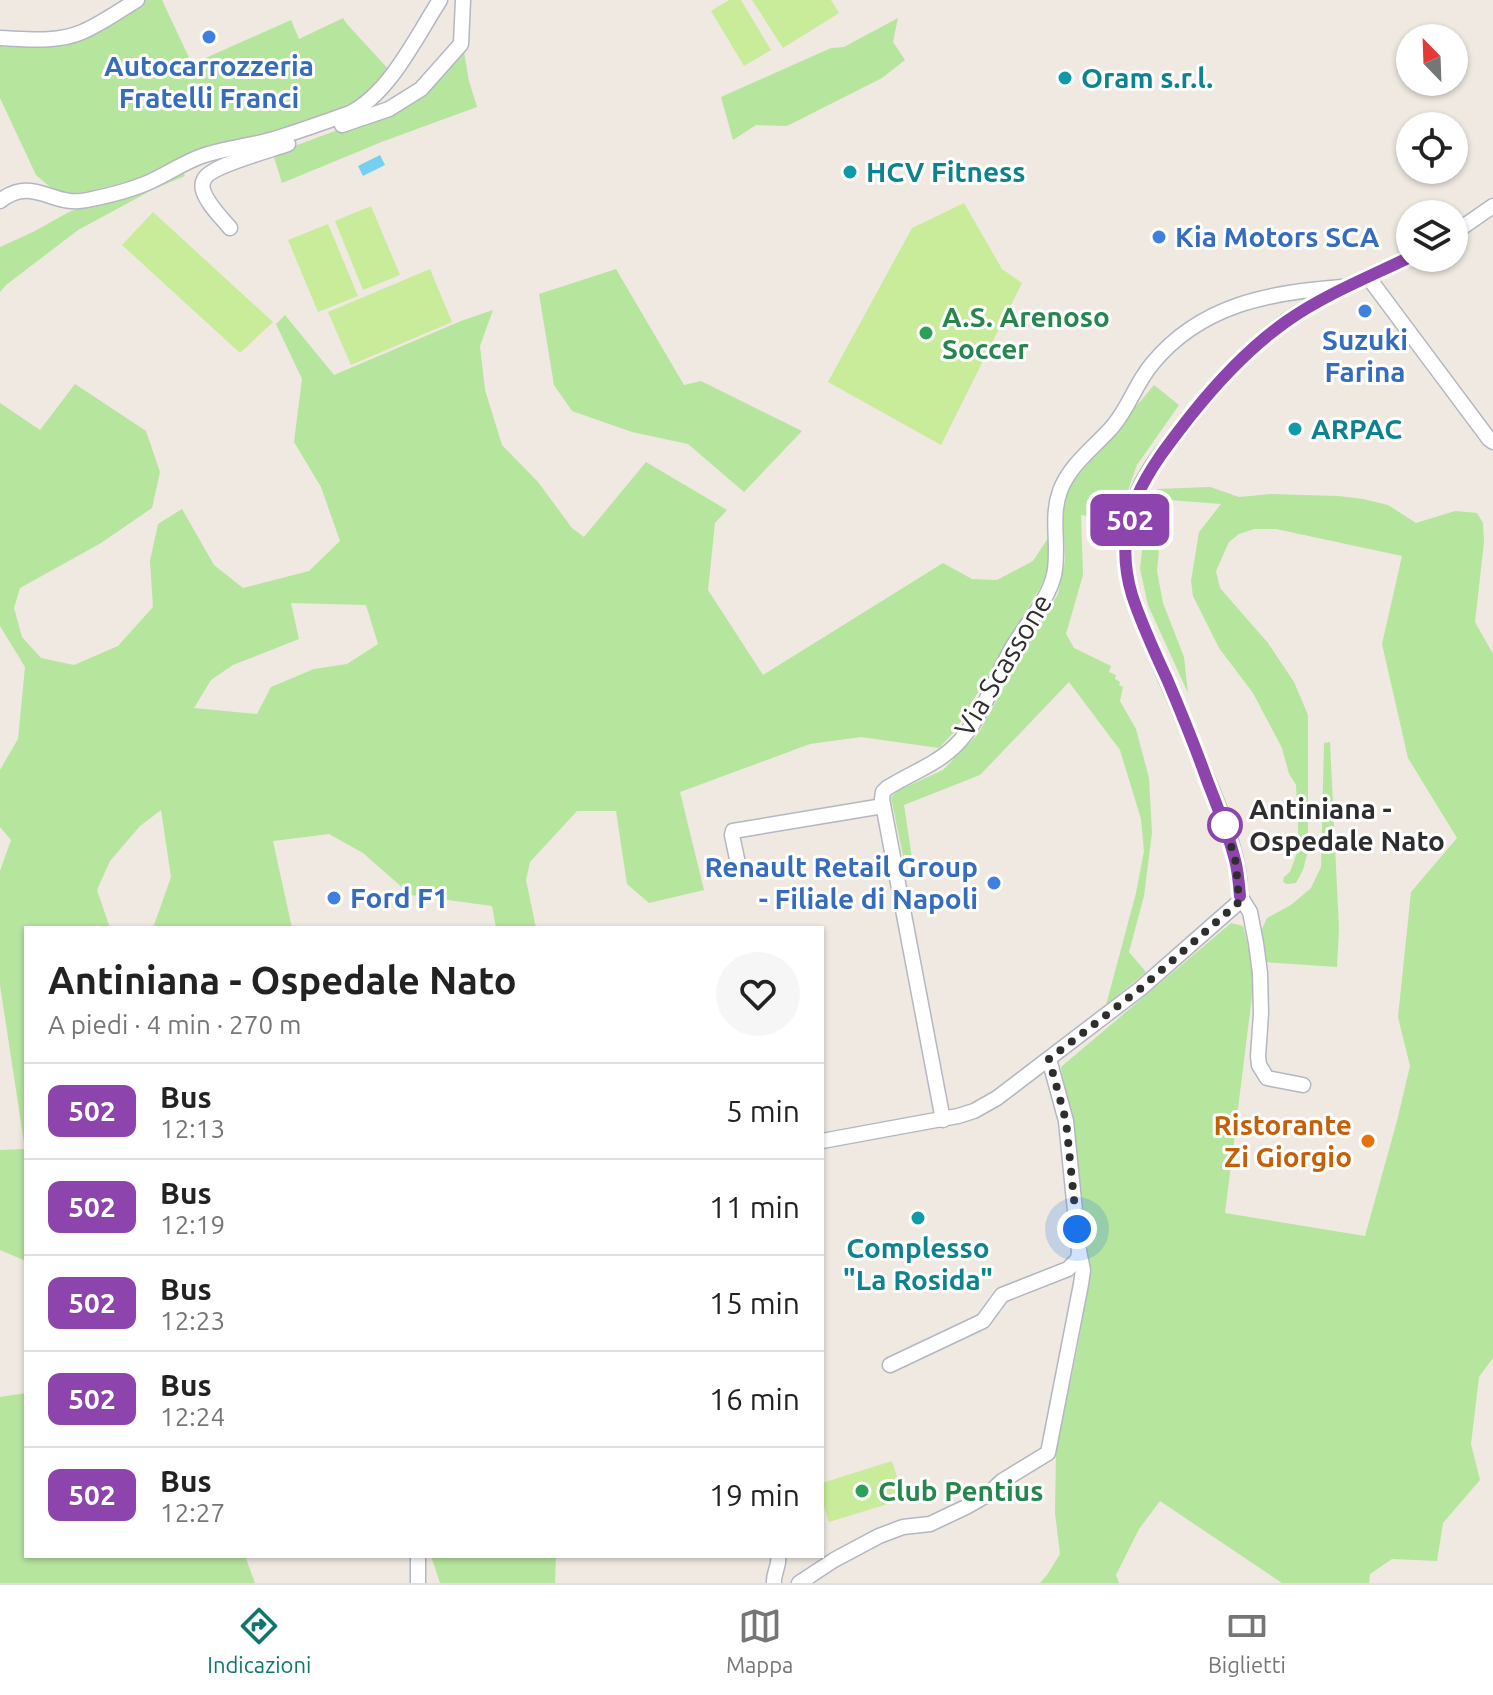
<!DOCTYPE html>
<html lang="it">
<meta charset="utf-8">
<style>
:root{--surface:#fff;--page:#f6f6f6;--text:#222;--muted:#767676;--line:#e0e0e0;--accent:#0f766e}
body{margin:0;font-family:Ubuntu,sans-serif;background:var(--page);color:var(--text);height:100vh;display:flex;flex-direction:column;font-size:30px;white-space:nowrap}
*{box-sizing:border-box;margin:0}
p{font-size:26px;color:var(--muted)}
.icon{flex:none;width:44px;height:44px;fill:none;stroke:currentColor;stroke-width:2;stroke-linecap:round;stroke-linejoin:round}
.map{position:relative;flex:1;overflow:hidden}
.drawer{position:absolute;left:24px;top:926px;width:800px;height:632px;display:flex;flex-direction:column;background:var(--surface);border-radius:0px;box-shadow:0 2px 6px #0004}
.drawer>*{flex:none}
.badge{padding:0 16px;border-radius:12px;font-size:28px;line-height:52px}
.needle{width:52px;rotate:337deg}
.tools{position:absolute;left:1396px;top:24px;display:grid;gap:16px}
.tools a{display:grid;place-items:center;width:72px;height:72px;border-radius:50%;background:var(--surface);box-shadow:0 2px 6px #0004;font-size:40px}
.you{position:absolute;width:40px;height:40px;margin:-20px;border:6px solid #fff;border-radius:50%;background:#1a73e8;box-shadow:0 0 0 12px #1a73e833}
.map>.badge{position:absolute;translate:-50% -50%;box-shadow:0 0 0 4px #fff}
.round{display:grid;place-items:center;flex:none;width:84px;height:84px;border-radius:42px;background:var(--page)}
.summary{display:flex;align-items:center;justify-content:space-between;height:136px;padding:0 24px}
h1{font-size:38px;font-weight:600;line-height:60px}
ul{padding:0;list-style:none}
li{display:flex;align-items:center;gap:24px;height:96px;padding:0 24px;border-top:2px solid var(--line)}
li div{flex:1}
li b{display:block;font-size:30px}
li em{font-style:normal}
li .badge{min-width:88px;font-weight:700;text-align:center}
.menu{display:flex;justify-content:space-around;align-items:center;height:112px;border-top:2px solid var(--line);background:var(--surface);font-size:22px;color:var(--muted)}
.menu a{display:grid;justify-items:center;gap:4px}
.menu .current{color:var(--accent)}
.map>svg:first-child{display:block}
.green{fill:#b6e59e;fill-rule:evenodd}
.pitch{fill:#c9ec9a}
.water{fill:#75cff0}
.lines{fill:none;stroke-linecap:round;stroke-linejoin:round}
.minor-casing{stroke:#b4b7c1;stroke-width:17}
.minor{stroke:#fff;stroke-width:14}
.line-casing{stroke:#fff;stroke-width:18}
.line{stroke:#8e44ad;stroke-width:12}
.walk{stroke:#2e2e2e;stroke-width:8;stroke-dasharray:0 14.4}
.shop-dot{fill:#3f7fe0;stroke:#fff;stroke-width:3}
.culture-dot{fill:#0f9aa8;stroke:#fff;stroke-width:3}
.leisure-dot{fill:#2e9e5b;stroke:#fff;stroke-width:3}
.stop-dot{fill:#fff;stroke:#8e44ad;stroke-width:4}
.food-dot{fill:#e8710a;stroke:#fff;stroke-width:3}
.labels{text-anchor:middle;stroke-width:6;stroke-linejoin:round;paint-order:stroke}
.shop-label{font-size:28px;font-weight:bold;fill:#366cbe;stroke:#fff}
.culture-label{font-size:28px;font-weight:bold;fill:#0d838f;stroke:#fff;text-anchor:start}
.leisure-label{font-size:28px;font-weight:bold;fill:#27864d;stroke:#fff;text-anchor:start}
.street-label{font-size:28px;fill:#2e2e2e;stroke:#fff}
.stop-label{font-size:28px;font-weight:bold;fill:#2e2e2e;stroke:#fff;text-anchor:start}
.food-label{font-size:28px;font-weight:bold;fill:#c56008;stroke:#fff;text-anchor:end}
</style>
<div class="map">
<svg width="1493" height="1583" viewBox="0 0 1493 1583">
<rect width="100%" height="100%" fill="#efe9e1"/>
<g class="green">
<path d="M146,0H162L192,64L291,20L299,39L343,18L346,23L391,72L364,101L267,136L178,160L137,179L90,191L70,194L51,188L36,175L0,98V43L88,35Z"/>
<path d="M898,18L893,42L905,60L882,78L787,126L756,125L733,140L721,97L831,48L844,47Z"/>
<path d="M464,52L469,81L477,107L384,141L282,183L273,154L397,108Z"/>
<path d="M182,169L185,176L154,189L78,230L6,285L0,292V247L33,232L69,212Z"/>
<path d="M616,269L684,385L701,381L802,431L744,492L688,444L632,432L572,411L554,385L539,294Z"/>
<path d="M493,310L480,346L485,390L502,445L538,482L572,528L584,537L646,462L727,510L715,523L708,590L763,675L943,563L972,579L997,580L1033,561L1052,532L1053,556L1041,586L955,731L939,748L861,737L810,744L680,792L704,890L649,903L627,884L616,811H577L530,862L526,880L536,928H496L492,906L411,895L363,853L329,834L273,841L292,928H153L171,877L161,810L140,826L110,861L97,890L110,928H26V1261L0,1250V1150L25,1149L0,985V871L11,840L0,827V770L18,739L25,667L0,626V403L40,430L75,384L146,431L160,472L152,508L101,543L20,588L14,608L22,637L41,658L74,665L118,646L153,607L150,561L158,524L182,509L214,565L243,588L309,571L340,541L321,487L294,442L302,379L276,324L285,315L334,375L461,321ZM291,603L366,605L378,644L347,664L314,669L271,687L257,714L194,708L211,680L233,665L299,639Z"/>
<path d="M1154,385L1179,405L1137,465L1117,521L1081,515L1083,575L1066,634L1074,648L1111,666L1109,672L1116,675L1115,679L1120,682L1119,685L1123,687L1120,701L1136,729L1149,778L1152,833L1144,896L1129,952L1146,972L1106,1005L1136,893L1144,851L1141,819L1120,750L1069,682L980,775L904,805L912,858L904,860L891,798L897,791L943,770L978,734L1028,643L1058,594L1065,560L1063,511L1070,485Z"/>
<path d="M1210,487L1239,497L1271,494L1338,496L1363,499L1388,505L1416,523L1455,511L1477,513L1483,523L1484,542L1475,622L1493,654V1358L1479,1377L1471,1444L1480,1480L1443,1523L1437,1561L1392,1559L1370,1574L1369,1583H1282L1160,1501L1139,1529L1116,1575L1119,1583H1040L1047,1575L1060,1554L1055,1513L1056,1451L1077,1351L1090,1275L1061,1067L1231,923L1243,926L1255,972L1225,1213L1365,1236L1397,1121L1410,1066L1398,1017L1411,892L1457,838L1408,758L1382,644L1402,556L1276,529H1254L1239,534L1229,542L1216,571L1220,588L1268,643L1294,682L1308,715V851L1303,870L1296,883L1287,884L1283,882L1284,877L1290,872L1299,847L1296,785L1289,774L1282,748L1253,693L1219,648L1193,596L1191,581L1199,532L1221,504L1169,500L1161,528L1157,571L1163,603L1184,657L1188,693L1148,605L1140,569L1146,514L1157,489Z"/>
<path d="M1330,742L1339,929L1337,967L1264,962L1261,931L1267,918L1291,905L1311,888L1321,867L1324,743Z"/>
<path d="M26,1393V1556H245L255,1583H0V1397Z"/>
<path d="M431,1556H556L555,1583H440Z"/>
</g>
<g class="pitch">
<path d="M729,0H741L771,50L744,66L711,11Z"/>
<path d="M752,0H831L839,13L783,48Z"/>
<path d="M964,203L1002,269L1022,283L941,445L828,382L912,228Z"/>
<path d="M371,206L400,275L363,290L335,221Z"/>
<path d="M153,212L273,322L240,353L122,245Z"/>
<path d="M328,224L358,296L318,312L288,240Z"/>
<path d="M430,269L452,322L351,365L328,312Z"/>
<path d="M892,1461L904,1499L829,1522L822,1500V1483Z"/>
</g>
<path class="water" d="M380,155L385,165L363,176L358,166Z"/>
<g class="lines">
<g class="minor-casing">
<g id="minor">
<path d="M0,38C27,39 56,43 82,32C101,24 119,11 137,0"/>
<path d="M342,125L389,109L421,89L461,44L463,0"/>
<path d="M0,201C33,175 53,208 87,200C107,196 128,191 147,183C166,175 182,163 202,156C225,148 250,146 274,139C299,131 325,122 350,113C390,93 416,37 440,0"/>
<path d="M230,228C221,217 207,204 203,190C202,186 202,182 205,178C213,165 272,150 288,144"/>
<path d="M1454,233L1493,206"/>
<path d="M1368,277L1489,439L1493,442"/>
<path d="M737,859L732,835L733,831L883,806"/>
<path d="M1240,896L1250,912L1256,943L1260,973L1261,1014L1258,1056L1259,1065L1267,1078L1303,1085"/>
<path d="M943,1120L882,799L883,792L887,788C909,774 935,765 954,747C984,718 994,677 1015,643C1028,622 1048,600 1054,575C1060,548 1050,518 1060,491C1070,464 1095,447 1113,426C1129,407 1136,383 1152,364C1200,305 1270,292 1342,287"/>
<path d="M822,1141L958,1116L974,1111L997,1098L1140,989L1239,902C1245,862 1216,801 1201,763C1184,718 1163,674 1145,629C1138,610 1129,591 1127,571C1123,542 1129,509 1142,483C1152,463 1167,446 1181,429C1212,389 1244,351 1286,321C1324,295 1369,276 1410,257"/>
<path d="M890,1365L983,1321L1002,1295L1068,1269L1078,1259L1079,1251L1066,1121L1049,1059"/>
<path d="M418,1583V1556"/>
<path d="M774,1583C773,1573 780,1566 778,1556"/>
<path d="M799,1583L834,1560L879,1536L903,1527L930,1524L966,1507L987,1495L1002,1481L1048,1453L1081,1284L1083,1270L1079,1251"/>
</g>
</g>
<use href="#minor" class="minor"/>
</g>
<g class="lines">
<g class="line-casing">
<path id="line" d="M1240,896C1239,884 1238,871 1235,860C1228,832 1217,806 1207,780C1195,746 1181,712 1167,679C1154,651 1141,623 1132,595C1109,519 1148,470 1192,414C1220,379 1250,347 1287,321C1324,295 1369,277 1410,257"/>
</g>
<use href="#line" class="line"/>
<path class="walk" d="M1077,1229L1066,1121L1049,1059L1140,989L1239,902L1236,863L1225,825"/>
</g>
<g class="shop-dot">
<circle cx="209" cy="37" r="8"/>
<circle cx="1159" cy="237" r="8"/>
<circle cx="1365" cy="311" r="8"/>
<circle cx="994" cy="883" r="8"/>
<circle cx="334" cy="898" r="8"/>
</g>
<g class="culture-dot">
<circle cx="1065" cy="78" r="8"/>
<circle cx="850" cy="172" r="8"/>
<circle cx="1295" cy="429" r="8"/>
<circle cx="918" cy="1218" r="8"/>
</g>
<g class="leisure-dot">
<circle cx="926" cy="333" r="8"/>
<circle cx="862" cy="1491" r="8"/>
</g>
<circle class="stop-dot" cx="1225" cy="825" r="16"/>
<circle class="food-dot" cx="1368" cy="1141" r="8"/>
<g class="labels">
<g class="shop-label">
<text x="209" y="76">Autocarrozzeria<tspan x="209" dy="32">Fratelli Franci</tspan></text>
<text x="1175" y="247" text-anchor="start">Kia Motors SCA</text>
<text x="1365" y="350">Suzuki<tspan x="1365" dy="32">Farina</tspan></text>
<text x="978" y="877" text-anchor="end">Renault Retail Group<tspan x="978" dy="32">- Filiale di Napoli</tspan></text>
<text x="350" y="908" text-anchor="start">Ford F1</text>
</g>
<g class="culture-label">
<text x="1081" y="88">Oram s.r.l.</text>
<text x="866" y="182">HCV Fitness</text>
<text x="1311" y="439">ARPAC</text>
<text x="918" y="1258" text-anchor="middle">Complesso<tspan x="918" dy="32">"La Rosida"</tspan></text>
</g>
<g class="leisure-label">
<text x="942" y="327">A.S. Arenoso<tspan x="942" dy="32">Soccer</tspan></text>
<text x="878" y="1501">Club Pentius</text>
</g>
<g class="street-label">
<text transform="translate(1003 665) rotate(-59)" y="10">Via Scassone</text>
</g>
<g class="stop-label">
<text x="1249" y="819">Antiniana -<tspan x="1249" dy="32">Ospedale Nato</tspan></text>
</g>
<g class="food-label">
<text x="1352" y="1135">Ristorante<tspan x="1352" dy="32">Zi Giorgio</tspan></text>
</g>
</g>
</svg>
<div class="tools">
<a><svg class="needle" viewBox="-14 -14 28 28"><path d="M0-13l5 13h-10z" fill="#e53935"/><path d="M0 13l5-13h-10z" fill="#767676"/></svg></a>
<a><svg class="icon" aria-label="locate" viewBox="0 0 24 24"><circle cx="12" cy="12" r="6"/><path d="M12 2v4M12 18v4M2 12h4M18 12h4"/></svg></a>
<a><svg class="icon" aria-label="layers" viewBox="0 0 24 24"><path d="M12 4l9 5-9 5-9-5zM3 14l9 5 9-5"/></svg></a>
</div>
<div class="you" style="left:1077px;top:1229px"></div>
<b class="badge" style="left:1130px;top:520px;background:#8e44ad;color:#fff">502</b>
<section class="drawer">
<div class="summary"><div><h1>Antiniana - Ospedale Nato</h1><p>A piedi · 4 min · 270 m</p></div><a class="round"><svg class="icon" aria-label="heart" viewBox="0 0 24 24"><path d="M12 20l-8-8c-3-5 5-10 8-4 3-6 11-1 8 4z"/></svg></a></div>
<ul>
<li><span class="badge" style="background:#8e44ad;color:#fff">502</span><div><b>Bus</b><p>12:13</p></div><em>5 min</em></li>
<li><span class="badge" style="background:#8e44ad;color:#fff">502</span><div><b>Bus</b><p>12:19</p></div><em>11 min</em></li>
<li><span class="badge" style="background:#8e44ad;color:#fff">502</span><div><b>Bus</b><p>12:23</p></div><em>15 min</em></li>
<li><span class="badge" style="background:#8e44ad;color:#fff">502</span><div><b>Bus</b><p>12:24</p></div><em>16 min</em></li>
<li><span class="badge" style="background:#8e44ad;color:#fff">502</span><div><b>Bus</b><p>12:27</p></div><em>19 min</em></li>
</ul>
</section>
</div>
<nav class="menu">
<a class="current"><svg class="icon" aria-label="directions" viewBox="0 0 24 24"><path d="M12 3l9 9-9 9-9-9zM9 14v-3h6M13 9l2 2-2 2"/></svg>Indicazioni</a>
<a><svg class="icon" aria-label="map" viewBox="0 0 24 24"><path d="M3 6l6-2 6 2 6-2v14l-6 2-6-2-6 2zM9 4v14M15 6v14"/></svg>Mappa</a>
<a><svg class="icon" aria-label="tickets" viewBox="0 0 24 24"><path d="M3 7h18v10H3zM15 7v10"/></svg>Biglietti</a>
</nav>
